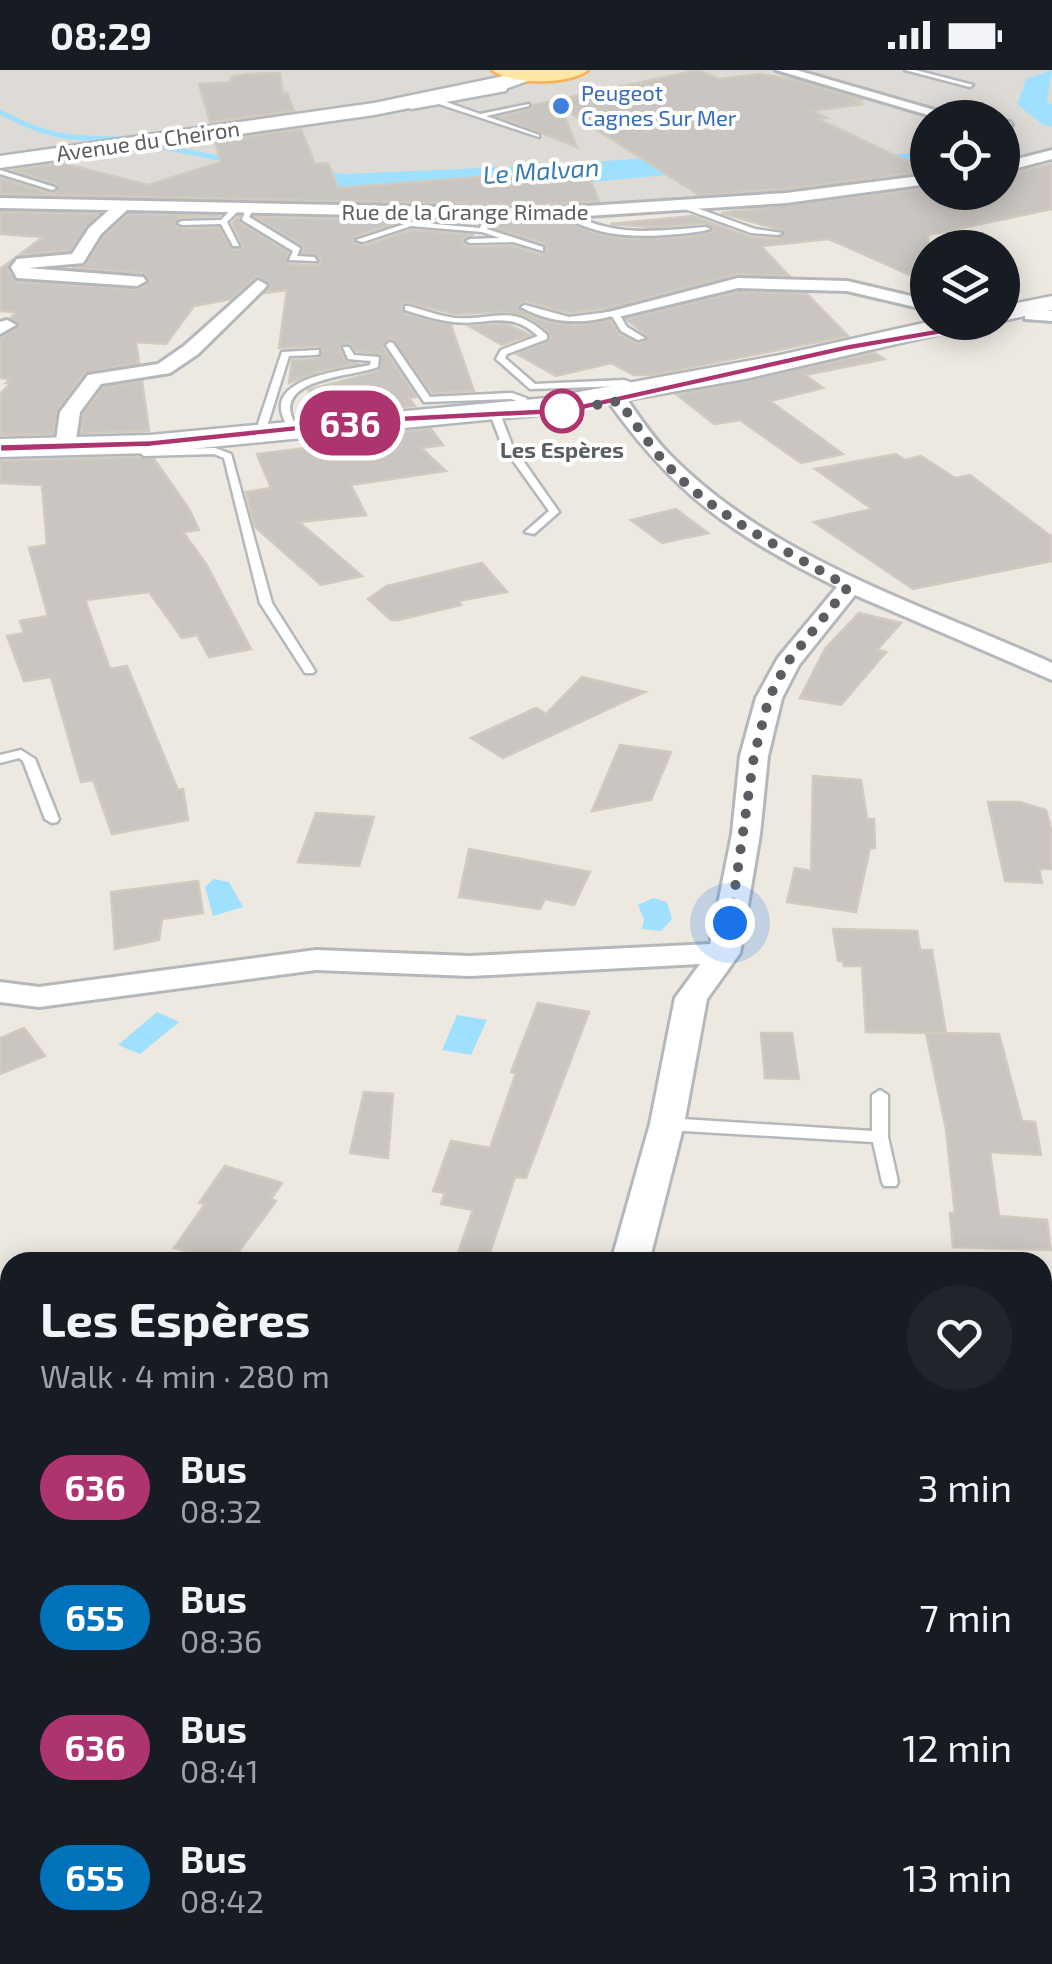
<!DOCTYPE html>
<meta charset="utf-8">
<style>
:root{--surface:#171b24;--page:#20242c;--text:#f1f3f6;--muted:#9ea1a6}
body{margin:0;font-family:"Exo 2",sans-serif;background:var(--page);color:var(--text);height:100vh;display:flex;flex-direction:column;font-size:38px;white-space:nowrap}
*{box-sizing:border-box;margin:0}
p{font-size:32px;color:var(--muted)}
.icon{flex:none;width:55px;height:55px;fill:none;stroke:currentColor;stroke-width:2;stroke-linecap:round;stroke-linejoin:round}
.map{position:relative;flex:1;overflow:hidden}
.panel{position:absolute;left:0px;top:1182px;width:1052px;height:712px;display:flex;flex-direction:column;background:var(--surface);border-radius:30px 30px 0 0;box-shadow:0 5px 25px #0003}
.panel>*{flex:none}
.badge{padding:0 20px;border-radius:32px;font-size:35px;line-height:65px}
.tools{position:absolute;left:910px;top:30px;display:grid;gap:20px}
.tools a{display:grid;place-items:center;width:110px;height:110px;border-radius:50%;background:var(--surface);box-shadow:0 5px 25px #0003;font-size:50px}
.you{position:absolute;width:50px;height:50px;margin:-25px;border:8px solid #fff;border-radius:50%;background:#1a73e8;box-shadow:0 0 0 15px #1a73e833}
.map>.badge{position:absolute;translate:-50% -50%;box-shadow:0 0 0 5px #fff}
.round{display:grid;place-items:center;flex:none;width:105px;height:105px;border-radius:52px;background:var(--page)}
.head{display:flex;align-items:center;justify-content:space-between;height:170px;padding:0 40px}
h1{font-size:48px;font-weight:700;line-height:75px}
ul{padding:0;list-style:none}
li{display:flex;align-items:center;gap:30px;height:130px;padding:0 40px}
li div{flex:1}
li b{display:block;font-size:38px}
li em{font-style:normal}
li .badge{min-width:110px;font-weight:700;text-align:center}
.status{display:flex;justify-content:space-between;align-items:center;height:70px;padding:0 50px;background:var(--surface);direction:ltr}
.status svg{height:28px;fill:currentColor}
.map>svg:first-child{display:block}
.industrial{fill:#dedbd6}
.water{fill:#9fe0ff}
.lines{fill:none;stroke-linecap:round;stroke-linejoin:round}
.stream{stroke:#9fe0ff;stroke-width:5}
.river{fill:#9fe0ff;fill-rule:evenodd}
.building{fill:#cac5c0;stroke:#d1cabf;stroke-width:2.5}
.service-casing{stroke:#b4b8bc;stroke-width:5}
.minor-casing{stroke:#b4b8bc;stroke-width:6}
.secondary-casing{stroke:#b3b7bc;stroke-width:5}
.primary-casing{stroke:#f2b455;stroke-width:5}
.service{fill:#fff;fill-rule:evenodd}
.minor{fill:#fff;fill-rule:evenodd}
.secondary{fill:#fff;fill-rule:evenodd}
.primary{fill:#ffe6a4;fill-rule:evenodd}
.line{fill:#ae346f;stroke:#fff;stroke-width:2.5}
.walk{stroke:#5a5e62;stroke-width:10;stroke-dasharray:0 18}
.shop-dot{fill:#3f7fe0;stroke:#fff;stroke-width:4}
.stop-dot{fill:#fff;stroke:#ae346f;stroke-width:5}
.labels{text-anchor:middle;stroke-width:8;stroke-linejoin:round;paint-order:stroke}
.far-shop-label{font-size:22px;fill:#366cbe;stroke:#fff;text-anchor:start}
.far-street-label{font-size:22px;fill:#5a5e62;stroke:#fff}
.far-stop-label{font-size:22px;font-weight:bold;fill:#5a5e62;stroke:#fff}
.far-water-label{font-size:25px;font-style:italic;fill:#3a7ca8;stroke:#fff}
</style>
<div class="status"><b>08:29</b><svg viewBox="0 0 49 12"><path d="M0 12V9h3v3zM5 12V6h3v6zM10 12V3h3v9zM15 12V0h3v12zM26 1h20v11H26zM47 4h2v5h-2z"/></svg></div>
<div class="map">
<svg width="1052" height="1894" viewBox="0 0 1052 1894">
<rect width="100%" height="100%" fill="#ede9e1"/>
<path class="industrial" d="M0,0H1052V83L1003,94L1002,48H928L927,105L819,120L544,140L0,128Z"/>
<g class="water">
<path d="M214,809L229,812L243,837L213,846L205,817Z"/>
<path d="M653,828L667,832L672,849L661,861L642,859L644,850L638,835Z"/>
<path d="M157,942L179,952L140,984L118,975Z"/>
<path d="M457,945L487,950L471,985L442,980Z"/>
</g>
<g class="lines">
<g class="stream">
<path d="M0,42C50,69 69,68 125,69"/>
<path d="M159,76L233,91"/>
</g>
<g class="river">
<path d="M1052,0L1047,31L1052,35V57L1042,54L1017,34L1026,9Z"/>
<path d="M764,78L899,84L928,82V101L899,104L764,96L570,114L345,124L271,112L266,105L271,98L282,95L345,104L570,94Z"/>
</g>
</g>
<g class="building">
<path d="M698,0L719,9L760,4L796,10L863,30L855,31L863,34L813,41L827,48L818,49L928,101L786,119L699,125L561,37L577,77L499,47L530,40L533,35Z"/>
<path d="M280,3L283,24L287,23L294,41L210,52L199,14L231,12V7L247,4Z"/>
<path d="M301,59L315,94L328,93L338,118L481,107L590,109L599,131L540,135L0,124V108L51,124L58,121L56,114L13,100L62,93L148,115L221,92L215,71Z"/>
<path d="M1052,94V139L928,165V213L829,169L761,176L789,206L737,204L608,238L569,243L526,231L518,236L530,246L553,253L577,255L610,250L619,264L639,274L649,267L626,249L738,222L807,224L848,266L652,305H634L611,293L556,306L517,284L551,269L549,262L525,246L503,242L455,244L405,232L401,236L404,244L451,255L474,321L432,323L391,268L383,277L416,327L409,328L415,336L323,345L308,320L379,301L382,285L356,281L352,275L343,273L340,278L345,290L357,294L320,301L289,313L292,290L317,289L323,280L319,276L279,278L287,220L265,223L271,214L258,206L231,229L194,236L166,274L136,272L139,293L85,303L57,340L53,364L0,365V324L11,313H6L10,309L0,308V268L20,256L11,248L16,242L0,241V199L11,191L8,199L17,212L139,219L150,212L143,203L72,198L86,195L104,166L128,144L220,146L182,147L174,154L182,159L219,158L233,180L243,177L232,153L239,146L240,153L288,182L289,194L317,195L321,191L317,185L302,183V175L255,147L406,150L355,166L353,172L364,176L411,160L474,165L464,168L462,172L470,177L512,176L542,185L547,181L544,173L492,157L494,152L565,151L602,165L632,169L687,167L713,161L706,153L652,157L610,154L693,146L750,167L778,169L785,161L721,143L928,118V122H1002V106Z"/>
<path d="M0,142L99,144L70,180L19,185L43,167L0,164Z"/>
<path d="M507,254L530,265L502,275L469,256Z"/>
<path d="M875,283L884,289L805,305L823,318L770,331L843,384L801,393L740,350L714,354L677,325Z"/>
<path d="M142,311L149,361L81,363L84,343L103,317Z"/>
<path d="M431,359L443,375L421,378L446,401L351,415L366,445L299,452L362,506L321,515L255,457L246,422L271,418L257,384L340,374L337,368Z"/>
<path d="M896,384L905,390L921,386L955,408L970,405L1052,467V491L913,519L814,452L872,439L815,399Z"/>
<path d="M139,387L154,389L189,439L199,460L183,462L206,494L251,579L209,587L197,565L182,568L149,522L85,530L110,599L127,596L178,720L183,719L188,750L112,764L93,710L81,712L51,607L24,611L7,566L24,563L20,551L48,546L29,478L47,475L42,415L0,413V391Z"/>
<path d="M676,439L708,463L662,473L631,450Z"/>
<path d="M482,493L507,522L458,531L461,535L398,550H391L368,529L387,516Z"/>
<path d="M859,543L901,553L877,580L886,582L841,635L800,628L825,579Z"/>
<path d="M582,607L645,622L503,688L471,668L536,638L546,644Z"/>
<path d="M620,675L671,682L651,730L592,741Z"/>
<path d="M813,706L861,710L867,749H874L875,778H870L856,842L787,832L795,798L811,801Z"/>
<path d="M988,732H1019L1046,740L1052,763V799H1039L1042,813L1005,811Z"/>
<path d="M316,743L374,747L359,796L298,792Z"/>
<path d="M469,779L500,785L590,802L574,835L545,829L540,839L459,827Z"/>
<path d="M198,811L203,843L162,849L159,870L115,879L111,822Z"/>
<path d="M833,859L917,861L920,880H932L946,963L866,962L862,896H844L843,891H838Z"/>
<path d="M538,933L589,942L526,1108L515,1107L487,1192H455L473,1140L441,1134L445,1123L433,1121L451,1071L490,1078L516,1003L511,1002Z"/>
<path d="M24,958L45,986L0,1004V968Z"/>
<path d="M761,963H792L799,1009L765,1008Z"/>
<path d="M926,963L999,964L1022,1051L1035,1052L1041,1085L990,1082L999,1146L1047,1150L1051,1180L953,1177L950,1143H955L946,1059Z"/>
<path d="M364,1022L393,1024L388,1088L350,1083Z"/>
<path d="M225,1096L282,1113L271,1129L276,1131L231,1192L174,1178L205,1134L199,1133Z"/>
</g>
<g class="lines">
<g class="service-casing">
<g id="service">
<path d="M905,0H915L973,15L970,17Z"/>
<path d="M505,12L508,14L506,21L446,32L480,44L529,34V36L486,46L539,65V67L439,34L411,39L408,37L501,19Z"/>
<path d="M0,100L54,117L56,118L52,120L0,104Z"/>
<path d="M688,135L755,159L782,163L778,165L751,163L685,139Z"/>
<path d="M233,137L240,139L227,152L239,176H233L221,154L182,155L178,153L182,151L221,150Z"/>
<path d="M246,138L253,140L249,147L300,178L297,186L314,187L317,191L289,190L293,181L242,150Z"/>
<path d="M561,141H567C611,168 657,161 706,157L710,159C700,162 689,163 678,164C636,168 598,167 561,145Z"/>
<path d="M489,142L493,144L487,159L543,177V181L513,172L470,173L466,171L470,169L500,168L482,162L411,156L363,172L356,170L411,152L480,158L485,144Z"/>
<path d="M525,235L569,247L617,241L627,257L645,268L638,270L621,261L612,246C581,255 549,253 521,237Z"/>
<path d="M408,236C424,240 439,246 455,248C497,251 510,232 547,265V269L507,284L505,288L535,314L624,310L648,318L644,321L624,316L530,319L496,289L501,280L538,266C508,239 488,256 453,252C437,250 421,245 405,240V236Z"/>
<path d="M390,272L393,273L430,327L512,323L526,328L537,344L529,346L520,332L511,329L424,332L386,275Z"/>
<path d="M343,277H349L354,285L379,287L378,297C357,306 282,307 291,344C292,349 295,354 298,359L290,361C285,352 278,341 282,330C291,305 347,300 370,295L371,291L348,289Z"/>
<path d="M319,280V284L316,285L289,286L265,363L257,365L255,363L282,282Z"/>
<path d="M494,338L499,341L512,375L559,442L534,464L525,462L549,441L502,375L489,341Z"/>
<path d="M131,372H137L146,380L215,378L231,384L272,533L315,601L313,603H305L260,533L224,388L214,384L144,386L131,376Z"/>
<path d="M21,680L35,689L59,749L57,752L52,753L45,749L23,691L19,688L0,693V685Z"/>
<path d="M880,1020L888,1025V1067L898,1112L896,1116H884L882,1112L873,1072L667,1060L661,1058L659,1054L661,1050L667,1048L872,1061V1025Z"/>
</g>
</g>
<g class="minor-casing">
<g id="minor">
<path d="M776,0H796L962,48H938Z"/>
<path d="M1002,51L1010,52L1012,55L1002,59Z"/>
<path d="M1052,80V89L1002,102V93Z"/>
<path d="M928,105V114L786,133L540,149L127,140L101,164L83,193L28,198L143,207L146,211L137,216L17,208L11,197L17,189L72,184L89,158L109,140L0,138V128L540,139L786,123Z"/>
<path d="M738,208L847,211L928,230V240L847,221L738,218L614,248L605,243Z"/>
<path d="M258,210L267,215L264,219L198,284L170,303L101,314L80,342L75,377L72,381H58L55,377L60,342L88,305L158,294L184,276Z"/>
<path d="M1031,240L1052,241V251L1025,249V241Z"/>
<path d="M7,250L16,255L0,264V252Z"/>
<path d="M614,319L621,321C637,343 652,368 672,387C776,491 921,534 1052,593V610L855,525L799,595L782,628L768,686L760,764L740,883L707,929L684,1054L649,1192H611L650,1054L675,928L700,894L470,906L316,900L39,937L0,932V912L39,917L316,880L470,886L710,874L732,764L740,686L756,628L778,588L837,517C731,464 672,423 604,325Z"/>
<path d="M550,1885H607L603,1894H546Z"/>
<path d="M647,1885H726L730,1894H651Z"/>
<path d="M823,1885H893L889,1894H819Z"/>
</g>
</g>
<g class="secondary-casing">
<g id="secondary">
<path d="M533,0L547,4L505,19L374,45L0,98V86L374,33Z"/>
<path d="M1052,226V240L1002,251V236Z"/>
<path d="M928,252H973L961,259L745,309L546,344L150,383L0,387V369L150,365L546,328L780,285Z"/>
</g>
</g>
<g class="primary-casing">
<path id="primary" d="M492,0H588C570,15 510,15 492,0Z"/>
</g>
<use href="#service" class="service"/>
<use href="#minor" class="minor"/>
<use href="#secondary" class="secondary"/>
<use href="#primary" class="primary"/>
</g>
<path class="line" d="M992,249L996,255L847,281L566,344L370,354L150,377L0,382V374L150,370L370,347L566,337L847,274Z"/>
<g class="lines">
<path class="walk" d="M562,341L619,331C633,350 646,370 661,388C709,445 786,479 848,517L787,593L769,628L754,686L730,853"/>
</g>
<circle class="shop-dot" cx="561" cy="36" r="10"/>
<circle class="stop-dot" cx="562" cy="341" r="20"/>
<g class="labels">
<g class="far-shop-label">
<text x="581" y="31">Peugeot<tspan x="581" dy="25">Cagnes Sur Mer</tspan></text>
</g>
<g class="far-street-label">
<text transform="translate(148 71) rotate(-8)" y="8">Avenue du Cheiron</text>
<text x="465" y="150">Rue de la Grange Rimade</text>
</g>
<g class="far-stop-label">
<text x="562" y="388">Les Espères</text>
</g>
<g class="far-water-label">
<text transform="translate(541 101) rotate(-4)" y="9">Le Malvan</text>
</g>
</g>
</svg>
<div class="tools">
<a><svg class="icon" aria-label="locate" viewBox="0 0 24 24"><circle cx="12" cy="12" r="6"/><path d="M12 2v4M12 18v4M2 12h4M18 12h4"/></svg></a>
<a><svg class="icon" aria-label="layers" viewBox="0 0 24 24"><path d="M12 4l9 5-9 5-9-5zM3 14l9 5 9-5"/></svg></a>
</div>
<div class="you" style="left:730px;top:853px"></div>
<b class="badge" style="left:350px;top:353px;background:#ae346f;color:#fff">636</b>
<section class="panel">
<div class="head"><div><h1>Les Espères</h1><p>Walk · 4 min · 280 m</p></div><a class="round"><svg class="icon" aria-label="heart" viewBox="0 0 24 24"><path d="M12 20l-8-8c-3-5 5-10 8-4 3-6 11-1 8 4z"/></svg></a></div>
<ul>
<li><span class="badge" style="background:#ae346f;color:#fff">636</span><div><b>Bus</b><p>08:32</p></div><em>3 min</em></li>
<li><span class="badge" style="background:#0072bc;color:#fff">655</span><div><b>Bus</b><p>08:36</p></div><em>7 min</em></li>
<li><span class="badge" style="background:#ae346f;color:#fff">636</span><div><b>Bus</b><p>08:41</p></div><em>12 min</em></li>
<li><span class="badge" style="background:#0072bc;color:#fff">655</span><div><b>Bus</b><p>08:42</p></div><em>13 min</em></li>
</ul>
</section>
</div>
